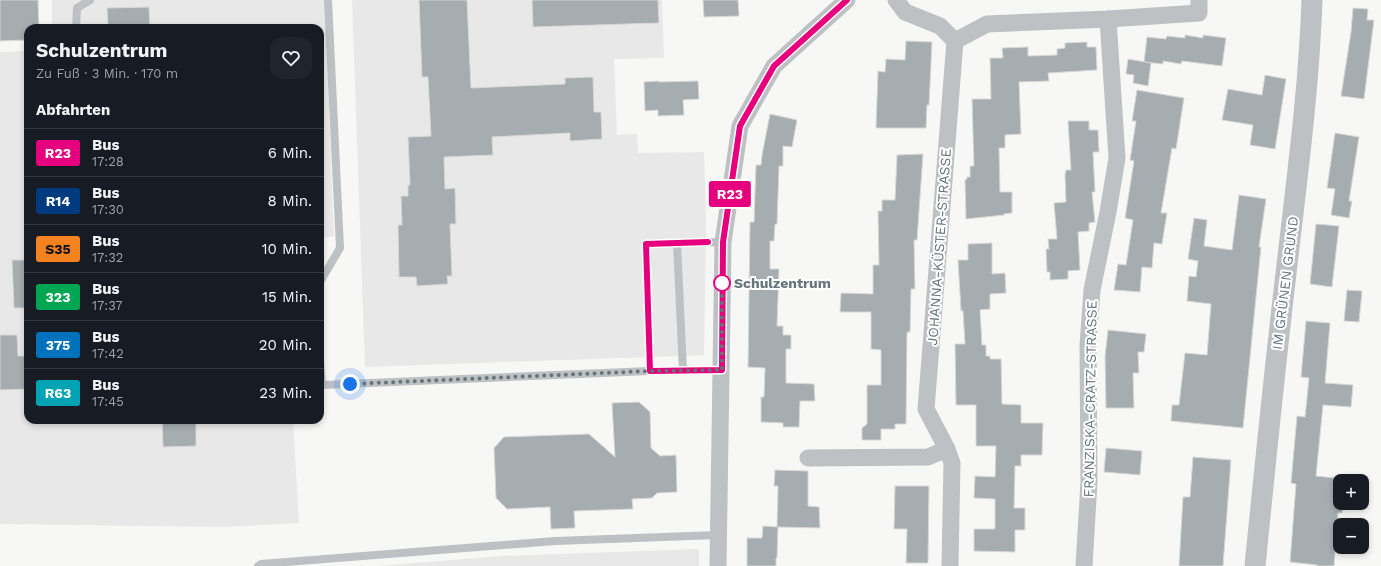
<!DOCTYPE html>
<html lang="de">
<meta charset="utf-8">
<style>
:root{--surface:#171b24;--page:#20242c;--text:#f1f3f6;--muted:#9ea1a6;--line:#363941}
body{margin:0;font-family:"Work Sans",sans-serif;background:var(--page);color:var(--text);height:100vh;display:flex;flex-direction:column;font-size:15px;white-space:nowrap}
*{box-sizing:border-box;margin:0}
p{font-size:13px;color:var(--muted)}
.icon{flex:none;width:22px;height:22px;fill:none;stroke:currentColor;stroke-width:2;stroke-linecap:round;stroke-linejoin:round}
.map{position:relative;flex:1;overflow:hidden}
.side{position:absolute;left:24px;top:24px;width:300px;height:400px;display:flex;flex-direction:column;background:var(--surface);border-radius:12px;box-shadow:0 2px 6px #0003}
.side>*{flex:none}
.badge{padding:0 8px;border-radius:3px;font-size:14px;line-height:26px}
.tools{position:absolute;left:1333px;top:474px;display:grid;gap:8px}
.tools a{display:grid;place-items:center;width:36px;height:36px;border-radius:8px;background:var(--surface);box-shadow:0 2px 6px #0003;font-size:20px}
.you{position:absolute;width:20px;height:20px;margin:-10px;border:3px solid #fff;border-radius:50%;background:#1a73e8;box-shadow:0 0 0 6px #1a73e833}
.map>.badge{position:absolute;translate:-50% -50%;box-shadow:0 0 0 2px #fff}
h2{padding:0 12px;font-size:15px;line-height:36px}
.round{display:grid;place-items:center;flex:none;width:42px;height:42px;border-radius:12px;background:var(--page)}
.head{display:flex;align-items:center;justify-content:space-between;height:68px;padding:0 12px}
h1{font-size:19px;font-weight:700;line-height:30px}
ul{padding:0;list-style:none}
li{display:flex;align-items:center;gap:12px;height:48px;padding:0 12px;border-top:1px solid var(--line)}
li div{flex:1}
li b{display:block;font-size:15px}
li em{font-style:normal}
li .badge{min-width:44px;font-weight:700;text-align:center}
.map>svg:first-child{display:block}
.built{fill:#e8e8e8}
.building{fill:#a5adb1;stroke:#d9d8d7}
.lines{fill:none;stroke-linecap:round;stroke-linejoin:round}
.service{stroke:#bdc1c4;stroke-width:8}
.minor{stroke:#bdc1c4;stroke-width:17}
.tertiary{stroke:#bdc1c4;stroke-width:21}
.line-casing{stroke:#fff;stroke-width:9}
.line{stroke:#e6007e;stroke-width:6}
.walk{stroke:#66757c;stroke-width:4;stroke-dasharray:0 7.2}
.stop-dot{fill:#fff;stroke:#e6007e;stroke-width:2}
.labels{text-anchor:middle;stroke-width:4;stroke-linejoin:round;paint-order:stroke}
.street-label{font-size:14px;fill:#66757c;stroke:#fff}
.stop-label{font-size:14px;font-weight:bold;fill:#66757c;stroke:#fff;text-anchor:start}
</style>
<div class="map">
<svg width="1381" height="566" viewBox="0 0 1381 566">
<rect width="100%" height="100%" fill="#f7f7f5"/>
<g class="built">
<path d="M52,0H325L334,237H320V28H52Z"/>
<path d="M352,0H662L664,58L614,59L617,135L637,134L638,153L704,152L706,225L704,355L365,367Z"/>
<path d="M28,51V420H293L299,523L226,527L0,524V52Z"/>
<path d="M699,549V566H377L501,556Z"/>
</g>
<g class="building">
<path d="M0,0H38L39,28H28V40L0,41Z"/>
<path d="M419,0H467L471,88L565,84V78L593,77L594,112H601L602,139L570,141V133L492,137L493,155L444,157L445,189L455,188L456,224H450L452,276H447L448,284L417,286L416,277H399L398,225H402L401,196H408V185H410L408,137L431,136L428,77H422Z"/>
<path d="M532,0H658L659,23L533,27Z"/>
<path d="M703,0H738L739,16L704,17Z"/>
<path d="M149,7L150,28H108L107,8Z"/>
<path d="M1353,8L1368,9L1367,20H1374L1364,99L1341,96L1351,32Z"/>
<path d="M1185,35L1203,38V35L1226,38L1222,66L1182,61L1181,64L1163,61V64L1144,62L1147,37L1166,39L1167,36L1185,38Z"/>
<path d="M906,41L932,42L929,105H927L926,128H876L878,71L885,72L886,59L905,60Z"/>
<path d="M1087,42V47H1096L1097,70L1048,73L1049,81L1019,82L1021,134L1005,135V148H999L1000,192H1012V213L1004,214V215L966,219L965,180L967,179V177H970V166H974L972,99H991L990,58H1003L1002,48L1028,47V56L1057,55V49L1065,48V43Z"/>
<path d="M1128,59L1151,63L1148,86L1133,83L1134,75L1126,74Z"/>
<path d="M1265,75L1286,79L1275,149L1250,145L1253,125L1222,120L1228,89L1262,95Z"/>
<path d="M659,81V82L698,81L699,99L683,100L684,115L658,116V110L645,111L644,82Z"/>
<path d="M1137,90L1184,98L1176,149L1172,148L1161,213H1167L1162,244L1154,243L1152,268L1142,267L1140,292L1114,290L1118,264L1126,265L1133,220L1125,218L1134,161L1130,160L1136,121H1132Z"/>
<path d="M770,114L797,120L792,147L783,146V166H779L777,224H775L774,241H770V269H779L777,326H783V335H791V349H786V383L814,384L815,401H800L799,427H783V423L761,422V397H764L765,368L748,367L750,222H754L756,165H761L762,155Z"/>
<path d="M1068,121H1089V130H1098L1099,152H1093L1095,192H1092L1095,222L1089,223V231L1078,232L1080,270L1068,271V279L1050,280V272H1047L1046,249H1049L1048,239H1057L1054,203L1066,202L1065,175L1066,170H1071Z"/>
<path d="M1335,133L1359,137L1349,201H1352L1349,218L1331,215L1335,189L1327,188Z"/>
<path d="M923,154L917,240H914L915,289H911L910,332H907L906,424H895V429H881V440H862V428L867,424V385H881V350L871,349V312H840L841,293L873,294V265H879L878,211H882V200H895L897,155Z"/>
<path d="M1239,195L1266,199L1259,247H1261L1243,428L1171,421L1172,405H1179L1185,353L1207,355L1211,304L1187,301L1189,276L1196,277L1198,261L1188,259L1194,218L1207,220L1204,246L1232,250Z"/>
<path d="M1316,224L1339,226L1332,287L1310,284Z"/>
<path d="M992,243V274L1005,273L1006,293L990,294V309L980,310L982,345H986V356H990V359H1001L1002,404L1021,405V423H1043L1042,455H1021V466H1015L1014,508H1025V530H1015V552L974,551V529H995V499L974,498L975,476L995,477L996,446H976V405H956L955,344H965L963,311H961L958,260H968V244Z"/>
<path d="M12,260H28V308H14Z"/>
<path d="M1347,290L1362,291L1359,322L1344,321Z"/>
<path d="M1306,321L1330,323L1325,383L1353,385L1351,407L1323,405L1316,476L1345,479V481H1340V503H1343L1342,513H1338L1334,566H1317V565L1290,562L1296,484L1291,483L1297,416L1305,417L1309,378L1301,377Z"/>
<path d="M1108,330L1146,334L1144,352H1138L1139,373H1133L1134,408H1106L1105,356Z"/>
<path d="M0,335H17L18,356H28V389L0,390Z"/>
<path d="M639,402L650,412L651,448L660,456L676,455L677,492L657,493L652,498L632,499L633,509L574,511L575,528L551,529L550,507L507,509L496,498L494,448L504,437L589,434L615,457L612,403Z"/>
<path d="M162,420H196V446L163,447Z"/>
<path d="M1106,448L1142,451L1140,475L1104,472Z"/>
<path d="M1193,457L1231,460L1223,566H1179L1183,497H1190Z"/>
<path d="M775,470L808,471V506L819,507L820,528L778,527L777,558H776V566H747V538H762L763,526L777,527L778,486H774Z"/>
<path d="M895,486H929L928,563H906L907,529H894Z"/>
</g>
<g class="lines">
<g class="service">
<path d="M76,28L77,8L90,0"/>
<path d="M677,243L683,370"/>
<path d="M320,282L340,248L328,0"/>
<path d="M320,361L322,385L650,371L722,370"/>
<path d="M650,371L646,244L723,242"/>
<path d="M258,566L261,564L555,541L718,535"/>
</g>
<g class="minor">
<path d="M896,0L905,12L940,26L955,41"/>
<path d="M955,41L987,24L1108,19L1199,13V0"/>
<path d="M808,458L928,457L947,449"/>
<path d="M718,566L723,242L740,126L774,66L847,0"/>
<path d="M950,566L952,463L947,449L926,409L955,41"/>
<path d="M1084,566L1089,482L1088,345L1092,290L1108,212L1117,158L1108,19"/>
</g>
<path class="tertiary" d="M1255,566C1265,466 1275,365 1287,265C1297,177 1309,89 1312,0"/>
</g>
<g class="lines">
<g class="line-casing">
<path id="line" d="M708,242L646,244L650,371L722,370L723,242L740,126L774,66L847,0"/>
</g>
<use href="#line" class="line"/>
<path class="walk" d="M350,384L650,371L722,370V283"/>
</g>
<circle class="stop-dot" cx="722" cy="283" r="8"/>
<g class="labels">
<g class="street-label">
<text transform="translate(939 247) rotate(-86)" y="5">JOHANNA-KÜSTER-STRASSE</text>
<text transform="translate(1285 283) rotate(-83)" y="5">IM GRÜNEN GRUND</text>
<text transform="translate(1090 399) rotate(-89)" y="5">FRANZISKA-CRATZ-STRASSE</text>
</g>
<g class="stop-label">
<text x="734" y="288">Schulzentrum</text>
</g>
</g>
</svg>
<div class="tools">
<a>+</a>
<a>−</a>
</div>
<div class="you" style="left:350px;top:384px"></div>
<b class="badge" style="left:730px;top:194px;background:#e6007e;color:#fff">R23</b>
<section class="side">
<div class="head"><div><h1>Schulzentrum</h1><p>Zu Fuß · 3 Min. · 170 m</p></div><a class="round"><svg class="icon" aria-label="heart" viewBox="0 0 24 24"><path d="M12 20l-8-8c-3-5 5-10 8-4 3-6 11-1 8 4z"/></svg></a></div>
<h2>Abfahrten</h2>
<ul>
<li><span class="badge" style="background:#e6007e;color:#fff">R23</span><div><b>Bus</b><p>17:28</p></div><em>6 Min.</em></li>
<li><span class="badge" style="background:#003b80;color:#fff">R14</span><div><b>Bus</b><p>17:30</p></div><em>8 Min.</em></li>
<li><span class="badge" style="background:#f58220;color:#111">S35</span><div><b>Bus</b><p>17:32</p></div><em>10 Min.</em></li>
<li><span class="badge" style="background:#00a651;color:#fff">323</span><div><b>Bus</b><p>17:37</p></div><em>15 Min.</em></li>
<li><span class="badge" style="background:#0072bc;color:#fff">375</span><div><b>Bus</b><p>17:42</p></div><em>20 Min.</em></li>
<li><span class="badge" style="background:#00a3b4;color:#fff">R63</span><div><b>Bus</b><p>17:45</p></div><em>23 Min.</em></li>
</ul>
</section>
</div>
